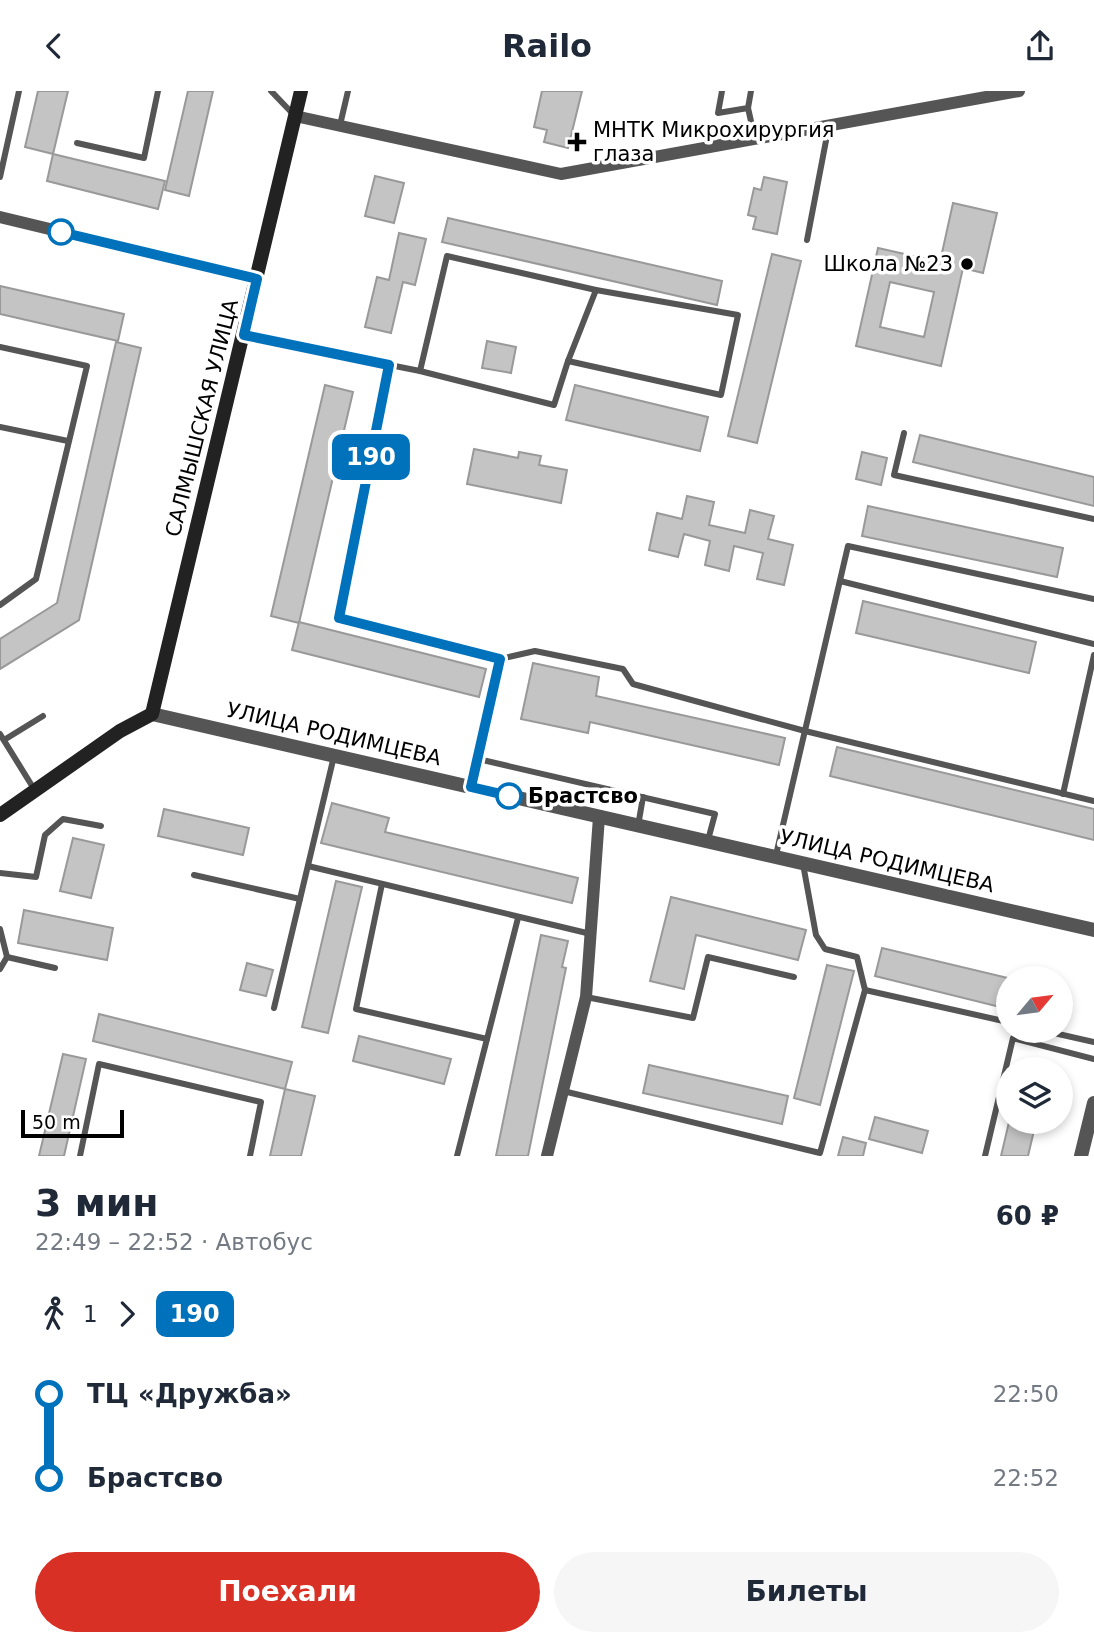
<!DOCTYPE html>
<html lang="ru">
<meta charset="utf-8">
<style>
:root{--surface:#fff;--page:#f6f6f7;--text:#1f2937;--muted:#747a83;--accent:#d93025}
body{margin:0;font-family:"DejaVu Sans",sans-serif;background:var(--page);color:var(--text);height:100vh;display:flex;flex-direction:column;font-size:26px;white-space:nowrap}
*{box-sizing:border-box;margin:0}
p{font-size:23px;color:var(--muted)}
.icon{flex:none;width:38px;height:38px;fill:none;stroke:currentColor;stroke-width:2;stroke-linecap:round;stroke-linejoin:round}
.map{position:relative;height:1065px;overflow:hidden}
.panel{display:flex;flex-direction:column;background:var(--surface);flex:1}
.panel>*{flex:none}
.badge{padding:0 14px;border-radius:10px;font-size:24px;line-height:46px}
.needle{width:46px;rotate:61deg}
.tools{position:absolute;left:996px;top:875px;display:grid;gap:14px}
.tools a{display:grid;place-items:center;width:77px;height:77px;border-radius:50%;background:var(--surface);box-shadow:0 4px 10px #0003;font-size:35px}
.scale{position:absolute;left:21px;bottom:18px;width:103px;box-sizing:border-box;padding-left:7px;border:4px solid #000;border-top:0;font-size:19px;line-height:24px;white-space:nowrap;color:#000;-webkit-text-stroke:5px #fff;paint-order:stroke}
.map>.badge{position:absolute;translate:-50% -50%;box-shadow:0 0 0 4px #fff}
.legs{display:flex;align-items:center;gap:10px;height:77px;padding:0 35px;font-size:23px}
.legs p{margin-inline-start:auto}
.head{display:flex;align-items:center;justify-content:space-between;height:119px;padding:0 35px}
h1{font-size:38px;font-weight:700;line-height:52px}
.button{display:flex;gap:14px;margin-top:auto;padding:14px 35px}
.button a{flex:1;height:80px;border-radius:42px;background:var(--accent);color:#fff;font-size:28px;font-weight:700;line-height:80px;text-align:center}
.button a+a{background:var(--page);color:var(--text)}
ul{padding:0 35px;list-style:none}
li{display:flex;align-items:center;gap:24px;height:84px;font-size:26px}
li i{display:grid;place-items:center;width:10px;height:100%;margin:0 9px;background:currentColor}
li i::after{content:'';width:18px;height:18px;margin:-9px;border:5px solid;border-radius:50%;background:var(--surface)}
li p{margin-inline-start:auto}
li:first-child i{background:linear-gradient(#0000 50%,currentColor 0)}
li:last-child i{background:linear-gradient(currentColor 50%,#0000 0)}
header{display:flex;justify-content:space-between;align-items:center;height:91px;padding:0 35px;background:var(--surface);font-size:32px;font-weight:700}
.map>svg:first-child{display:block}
.building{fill:#c4c4c4;stroke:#999;stroke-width:2;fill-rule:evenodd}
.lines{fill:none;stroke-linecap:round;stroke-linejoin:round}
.service{stroke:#555;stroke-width:6}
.minor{stroke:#555;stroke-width:12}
.tertiary{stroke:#555;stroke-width:14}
.secondary{stroke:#222;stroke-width:14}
.line-1-casing{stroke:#fff;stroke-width:16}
.line-1{stroke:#0072bc;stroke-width:10}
.poi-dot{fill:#000;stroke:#fff;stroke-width:2.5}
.stop-1-dot{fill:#fff;stroke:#0072bc;stroke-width:3.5}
.labels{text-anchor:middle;stroke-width:7;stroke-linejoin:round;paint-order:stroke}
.poi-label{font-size:21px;fill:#000;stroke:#fff;text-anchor:start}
.street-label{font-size:21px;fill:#000;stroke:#fff}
.stop-label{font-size:21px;font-weight:bold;fill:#000;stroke:#fff;text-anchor:start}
</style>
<header><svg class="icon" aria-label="back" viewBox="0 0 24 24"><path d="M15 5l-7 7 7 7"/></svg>Railo<svg class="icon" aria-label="share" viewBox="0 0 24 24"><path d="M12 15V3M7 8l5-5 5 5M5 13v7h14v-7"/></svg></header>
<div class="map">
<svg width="1094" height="1065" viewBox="0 0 1094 1065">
<rect width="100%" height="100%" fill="#fff"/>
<g class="building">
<path d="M38,0H68L53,63L25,56Z"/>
<path d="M188,0H213L189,105L165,99Z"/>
<path d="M542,0H582L568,57L544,51L547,39L534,36Z"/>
<path d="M53,63L165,90L158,118L47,90Z"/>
<path d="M375,85L404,92L394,132L365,125Z"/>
<path d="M764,86L787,91L777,143L753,138L756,126L748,124L754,97L761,99Z"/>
<path d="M953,112L997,122L983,182L963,177L941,275L856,255L878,157L940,171ZM890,191L934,201L924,246L880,236Z"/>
<path d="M448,127L722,190L717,214L442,151Z"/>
<path d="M399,142L426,148L415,194L403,191L391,242L365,236L377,186L389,189Z"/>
<path d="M772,163L801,170L757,352L728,345Z"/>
<path d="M0,195L124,223L118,250L0,223Z"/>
<path d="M487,250L516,256L511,282L482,277Z"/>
<path d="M116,251L141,257L79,529L0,578V548L57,512Z"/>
<path d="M325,294L353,301L299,532L271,525Z"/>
<path d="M575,294L708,326L700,360L566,329Z"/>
<path d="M920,344L1094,386V415L913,371Z"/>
<path d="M474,358L518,367L519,361L541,365L539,374L567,379L561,412L467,393Z"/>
<path d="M862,361L887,367L881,394L856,388Z"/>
<path d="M687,405L714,411L709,434L745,442L750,419L774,425L768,448L793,454L784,494L757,488L763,462L734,455L729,480L705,474L710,450L684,443L678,466L649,459L657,422L682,428Z"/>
<path d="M868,415L1063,457L1057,486L862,445Z"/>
<path d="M863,510L1036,551L1029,582L856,542Z"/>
<path d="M299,531L486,578L479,606L292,559Z"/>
<path d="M533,572L599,586L596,605L785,647L779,674L590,631L588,642L521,628Z"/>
<path d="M837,656L1094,718V749L830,685Z"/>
<path d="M332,712L389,727L385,741L578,787L572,812L321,752Z"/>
<path d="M164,718L249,737L243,764L158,745Z"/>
<path d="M73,747L104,754L91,807L60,800Z"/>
<path d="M336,790L362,796L328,942L302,936Z"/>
<path d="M671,806L806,839L798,869L696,844L684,898L650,890Z"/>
<path d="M24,819L113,837L107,869L18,852Z"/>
<path d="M541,844L568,850L562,876L566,877L528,1065H496Z"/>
<path d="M882,857L1008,887V918L875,885Z"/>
<path d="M247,872L273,879L266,905L240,899Z"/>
<path d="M827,874L854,880L820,1014L794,1007Z"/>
<path d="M99,923L292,971L285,998L93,950Z"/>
<path d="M359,945L451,968L444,993L353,970Z"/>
<path d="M63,963L86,968L64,1065H39Z"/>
<path d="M649,974L788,1005L782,1033L643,1002Z"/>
<path d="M285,998L315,1005L301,1065H270Z"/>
<path d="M875,1026L928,1040L922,1062L869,1048Z"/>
<path d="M1009,1031H1036L1028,1065H1001Z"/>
<path d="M843,1046L866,1052L863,1065H838Z"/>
</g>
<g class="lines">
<g class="service">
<path d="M271,0L294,24"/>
<path d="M722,0L718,22L748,17L751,0"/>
<path d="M748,17L755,48"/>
<path d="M340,34L348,0"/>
<path d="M77,52L144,67L158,0"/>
<path d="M0,86L19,0"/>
<path d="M807,149L829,34"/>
<path d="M244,245L420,280L447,165L596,199L738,224L721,304L568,270"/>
<path d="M0,256L87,275L36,488L0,514"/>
<path d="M389,274L339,527L500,568L535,560L623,578L633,593L805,640L1094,710"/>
<path d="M420,280L554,314L568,270L596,199"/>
<path d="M0,336L68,350"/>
<path d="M904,342L894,384L1094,428"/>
<path d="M840,490L1094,553"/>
<path d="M0,643L34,698"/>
<path d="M4,649L43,625"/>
<path d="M478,668L715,723L708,749"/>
<path d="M471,696L500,568"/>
<path d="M1063,703L1094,564"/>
<path d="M638,735L643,706"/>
<path d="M776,764L848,455L1094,508"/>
<path d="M803,773L816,844L825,858L857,866L865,899"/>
<path d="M308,775L591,843"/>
<path d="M0,782L36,786L45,744L63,728L101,735"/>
<path d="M194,784L300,808L334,665"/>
<path d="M382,793L356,918L487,948L518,827"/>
<path d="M0,838L7,866L0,878"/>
<path d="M7,866L55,877"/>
<path d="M586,906L693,927L708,866L794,886"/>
<path d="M274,917L300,808"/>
<path d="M1045,940L1094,951"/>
<path d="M563,1000L820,1062L865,899L1008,931"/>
<path d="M80,1065L99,973L261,1011L250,1065"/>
<path d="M457,1065L487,948"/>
<path d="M985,1065L1013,947L1094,968"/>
</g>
<g class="minor">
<path d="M295,25L561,83L1019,0"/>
<path d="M0,126L257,188"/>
<path d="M547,1065L586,906L599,726"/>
</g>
<g class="tertiary">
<path d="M152,623L1094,839"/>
<path d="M1081,1065L1094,1012"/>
</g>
<path class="secondary" d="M0,724L120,640L152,623L301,0"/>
</g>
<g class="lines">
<g class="line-1-casing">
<path id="line-1" d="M61,141L257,188L244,244L389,274L339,527L500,568L471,696L509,705"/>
</g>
<use href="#line-1" class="line-1"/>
</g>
<g class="poi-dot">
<path d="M573.5 40.5h7v7h7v7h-7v7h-7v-7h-7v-7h7z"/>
<circle cx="967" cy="173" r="7"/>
</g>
<g class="stop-1-dot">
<circle cx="61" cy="141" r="12"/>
<circle cx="509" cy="705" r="12"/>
</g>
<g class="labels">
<g class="poi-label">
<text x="593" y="46">МНТК Микрохирургия<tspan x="593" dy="24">глаза</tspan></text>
<text x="953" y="180" text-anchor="end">Школа №23</text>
</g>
<g class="street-label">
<text transform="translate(202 327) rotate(-76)" y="7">САЛМЫШСКАЯ УЛИЦА</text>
<text transform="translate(334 643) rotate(13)" y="7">УЛИЦА РОДИМЦЕВА</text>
<text transform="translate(887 770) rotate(13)" y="7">УЛИЦА РОДИМЦЕВА</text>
</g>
<g class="stop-label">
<text x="528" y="712">Брастсво</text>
</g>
</g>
</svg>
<div class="tools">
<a><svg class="needle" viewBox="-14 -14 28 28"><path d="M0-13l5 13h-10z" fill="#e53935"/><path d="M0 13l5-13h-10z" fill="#747a83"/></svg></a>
<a><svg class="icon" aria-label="layers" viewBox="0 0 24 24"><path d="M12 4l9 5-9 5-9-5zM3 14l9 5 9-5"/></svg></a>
</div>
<div class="scale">50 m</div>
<b class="badge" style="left:371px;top:366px;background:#0072bc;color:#fff">190</b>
</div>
<section class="panel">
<div class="head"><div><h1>3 мин</h1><p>22:49 – 22:52 · Автобус</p></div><b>60 ₽</b></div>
<div class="legs"><svg class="icon" aria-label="walk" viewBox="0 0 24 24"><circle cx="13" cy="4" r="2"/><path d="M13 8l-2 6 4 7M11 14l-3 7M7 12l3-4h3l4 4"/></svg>1<svg class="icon" aria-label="forward" viewBox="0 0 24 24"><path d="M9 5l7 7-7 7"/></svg><b class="badge" style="background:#0072bc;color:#fff">190</b></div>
<ul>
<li><i style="color:#0072bc"></i><b>ТЦ «Дружба»</b><p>22:50</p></li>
<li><i style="color:#0072bc"></i><b>Брастсво</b><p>22:52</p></li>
</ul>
<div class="button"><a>Поехали</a><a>Билеты</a></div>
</section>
